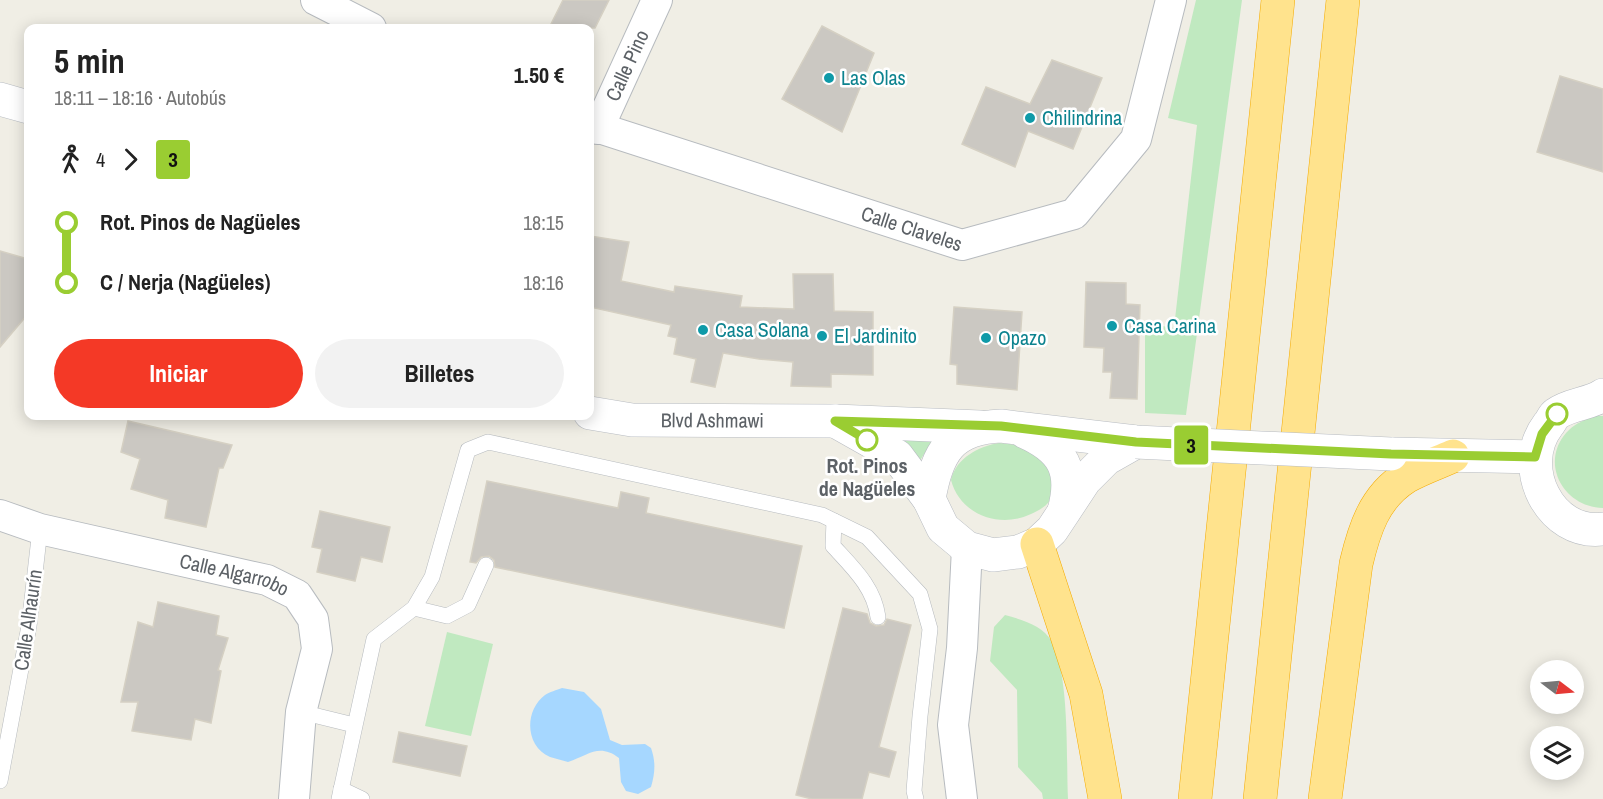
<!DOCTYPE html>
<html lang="es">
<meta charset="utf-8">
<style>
:root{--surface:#fff;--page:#f2f2f2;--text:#222;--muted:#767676;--accent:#f43926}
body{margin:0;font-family:"Archivo Narrow",sans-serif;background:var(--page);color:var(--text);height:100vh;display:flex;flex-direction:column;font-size:22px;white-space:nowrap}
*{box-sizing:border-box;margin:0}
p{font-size:20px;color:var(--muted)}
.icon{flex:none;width:33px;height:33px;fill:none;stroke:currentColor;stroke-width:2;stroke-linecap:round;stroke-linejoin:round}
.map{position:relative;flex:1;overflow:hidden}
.drawer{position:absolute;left:24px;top:24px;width:570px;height:396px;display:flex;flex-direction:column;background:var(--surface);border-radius:12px;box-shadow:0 3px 15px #0003}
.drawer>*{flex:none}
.badge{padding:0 12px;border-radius:4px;font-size:21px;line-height:39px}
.needle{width:39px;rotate:106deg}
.fabs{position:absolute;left:1530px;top:660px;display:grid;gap:12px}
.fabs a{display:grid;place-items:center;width:54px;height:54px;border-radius:50%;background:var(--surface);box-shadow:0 3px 15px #0003;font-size:30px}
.map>.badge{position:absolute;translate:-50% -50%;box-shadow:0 0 0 3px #fff}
.legs{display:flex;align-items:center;gap:9px;height:66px;padding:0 30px;font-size:20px}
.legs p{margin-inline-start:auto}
.summary{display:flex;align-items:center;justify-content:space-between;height:102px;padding:0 30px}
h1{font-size:33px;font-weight:700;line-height:45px}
.cta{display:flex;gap:12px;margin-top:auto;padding:12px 30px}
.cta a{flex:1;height:69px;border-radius:36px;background:var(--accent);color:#fff;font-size:24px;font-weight:700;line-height:69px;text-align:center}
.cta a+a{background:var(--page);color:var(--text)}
ul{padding:0 30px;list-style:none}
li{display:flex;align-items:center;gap:21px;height:60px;font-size:22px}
li i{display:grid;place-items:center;width:9px;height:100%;margin:0 8px;background:currentColor}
li i::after{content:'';width:15px;height:15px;margin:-8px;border:4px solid;border-radius:50%;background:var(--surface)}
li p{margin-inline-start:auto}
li:first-child i{background:linear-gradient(#0000 50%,currentColor 0)}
li:last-child i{background:linear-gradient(currentColor 50%,#0000 0)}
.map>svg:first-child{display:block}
.green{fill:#c0e9c0}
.water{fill:#a6d7ff}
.building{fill:#cbc8c2;stroke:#d5d0c3;stroke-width:1.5}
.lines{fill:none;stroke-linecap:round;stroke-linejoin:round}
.lane-casing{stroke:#b7bbbf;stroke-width:16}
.street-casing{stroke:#b7bbbf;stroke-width:32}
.secondary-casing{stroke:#b8bcc2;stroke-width:34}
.highway-casing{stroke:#f5ab00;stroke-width:34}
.lane{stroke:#fff;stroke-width:15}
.street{stroke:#fff;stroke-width:30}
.secondary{stroke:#fff;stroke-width:33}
.highway{stroke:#ffe38d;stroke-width:33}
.secondary-bridge-casing{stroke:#b8bcc2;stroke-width:34;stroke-linecap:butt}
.secondary-bridge{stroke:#fff;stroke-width:33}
.line-1-casing{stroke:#fff;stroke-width:14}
.line-1{stroke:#9acd32;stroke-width:9}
.culture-dot{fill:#0f9aa8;stroke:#fff;stroke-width:2}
.stop-1-dot{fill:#fff;stroke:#9acd32;stroke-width:3}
.labels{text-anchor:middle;stroke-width:5;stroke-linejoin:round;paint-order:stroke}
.street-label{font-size:20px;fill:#5c6166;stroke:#fff}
.culture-label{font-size:20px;fill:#0d838f;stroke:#fff;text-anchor:start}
.stop-label{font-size:20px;font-weight:bold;fill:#5c6166;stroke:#fff}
</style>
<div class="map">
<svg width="1603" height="799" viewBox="0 0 1603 799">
<rect width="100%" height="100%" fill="#f0eee5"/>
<g class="green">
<path d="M1196,0H1242L1186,415L1145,413V323L1174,328L1197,125L1168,118Z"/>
<path d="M1594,416H1603V508C1562,507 1538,460 1569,430C1576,423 1585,420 1594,416Z"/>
<path d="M892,433L933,440L919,462Z"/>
<path d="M999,443C1031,445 1035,454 1055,476C1054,483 1054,493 1050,500C1047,506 1038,511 1031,514C1000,529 960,515 951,480C956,458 979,446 999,443Z"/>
<path d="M1005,615C1022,620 1043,625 1052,642C1070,678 1066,757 1068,799H1043L1042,793L1018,767L1017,690L990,661L994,627Z"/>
<path d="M447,632L493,644L471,736L425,726Z"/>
</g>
<path class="water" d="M562,688L584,692L601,709L610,740L622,745L645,744L651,748C656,762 655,773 651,787L638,794L626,791L621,782L619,758C599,743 589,755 568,762C562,760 556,759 550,757C525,746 524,711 545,695C549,692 557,690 562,688Z"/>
<g class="building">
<path d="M563,0H609L595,28H549Z"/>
<path d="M822,26L874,53L842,132L782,99Z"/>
<path d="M1052,60L1102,78L1073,149L1028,131L1015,167L962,144L986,87L1030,104Z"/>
<path d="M1560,76L1603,89V172L1537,152Z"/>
<path d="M590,236L629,242L621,281L674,292L675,286L742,296L740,307L794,309L793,274H833L834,311L873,312V375L831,374V387L791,386L793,362L759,359L723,353L715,387L691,382L696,359L674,354L677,338L668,336L671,325L590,307Z"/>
<path d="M0,251L28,259V314L0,347Z"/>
<path d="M1086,282L1126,283V304L1140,305L1137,399L1110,398L1112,372H1103L1104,348L1084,347Z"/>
<path d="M954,307L1022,312L1017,390L957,384V365L950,364Z"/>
<path d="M128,421L232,445L223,468H219L206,527L165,518L168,500L131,489L140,459L121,452Z"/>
<path d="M487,481L618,508L621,492L649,498L646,513L802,546L784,628L495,567L494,560L489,556L481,557L476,563L470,562Z"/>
<path d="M320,511L390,527L382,562L361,557L355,581L317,572L322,549L312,547Z"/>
<path d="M158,602L219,616L216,635L228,638L218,670L221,671L211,723L195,719L191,740L132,731L138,702H121L138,622L153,627Z"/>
<path d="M843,608L867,614L870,623L876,626L884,625L887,619L911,625L879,747L896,752L889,777L869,772L862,799H812L796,795Z"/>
<path d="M399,732L467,746L460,776L393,762Z"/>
</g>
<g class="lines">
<g class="lane-casing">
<g id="lane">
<path d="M834,521L833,546C853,568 874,587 878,617"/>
<path d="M414,608L447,616L468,605L486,565"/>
<path d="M301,712L354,725"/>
<path d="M0,781L29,626L40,529"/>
<path d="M341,789L362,799"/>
<path d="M339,799L374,639L414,608L432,577L468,450L488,442L822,515L867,537L920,594L930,629L920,716L914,791L916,799"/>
</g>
</g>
<g class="street-casing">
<g id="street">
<path d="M316,0L371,28"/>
<path id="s1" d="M590,125L962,245L1074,214L1136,139L1171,0"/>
<path id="s2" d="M598,129L657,0"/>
<path id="s3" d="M0,515L40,529L267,580L297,595L313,619L317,649L301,712L294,799"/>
<path d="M962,799L953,725L962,648L967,548"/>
</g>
</g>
<g class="secondary-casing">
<g id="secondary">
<path d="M0,99L28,107"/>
<path d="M1603,395C1590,404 1569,404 1556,414C1553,416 1551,422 1548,425C1516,467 1550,536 1603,529"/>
<path id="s4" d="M590,413L632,420L835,421L980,427"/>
<path d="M835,421L897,456L929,499L943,528L967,548L993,555L1018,552L1037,544L1052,530L1085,480L1106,459L1136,442"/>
<path d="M1025,432C1063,449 1075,470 1064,511"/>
<path d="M1391,454L1535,457"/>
<path d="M929,499C937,452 951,428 1001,426L1136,442"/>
</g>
</g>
<g class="highway-casing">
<g id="highway">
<path d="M1037,544L1086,694L1105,799"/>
<path d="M1195,799L1278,0"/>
<path d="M1260,799L1343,0"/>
<path d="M1325,799L1356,564C1364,530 1374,497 1406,477C1420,469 1437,463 1453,456"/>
</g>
</g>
<use href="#lane" class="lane"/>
<use href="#street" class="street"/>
<use href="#secondary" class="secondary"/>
<use href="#highway" class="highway"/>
<g class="secondary-bridge-casing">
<path id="secondary-bridge" d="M1136,442L1391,454"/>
</g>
<use href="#secondary-bridge" class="secondary-bridge"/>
</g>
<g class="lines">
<g class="line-1-casing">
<path id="line-1" d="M867,440L835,421L1001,426L1136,442L1391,454L1535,457L1542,434L1557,414"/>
</g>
<use href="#line-1" class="line-1"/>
</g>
<g class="culture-dot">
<circle cx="829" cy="78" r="6"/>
<circle cx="1030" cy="118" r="6"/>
<circle cx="1112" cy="326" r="6"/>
<circle cx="703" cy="330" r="6"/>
<circle cx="822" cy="336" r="6"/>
<circle cx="986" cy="338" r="6"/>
</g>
<g class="stop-1-dot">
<circle cx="1557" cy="414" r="10"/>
<circle cx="867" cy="440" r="10"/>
</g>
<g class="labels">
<g class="street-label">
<text dy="7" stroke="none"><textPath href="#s2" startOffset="70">Calle Pino</textPath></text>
<text dy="7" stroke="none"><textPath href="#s1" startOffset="338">Calle Claveles</textPath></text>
<text dy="7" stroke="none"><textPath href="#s4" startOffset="123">Blvd Ashmawi</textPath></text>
<text dy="7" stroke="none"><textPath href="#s3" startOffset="242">Calle Algarrobo</textPath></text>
<text transform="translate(28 620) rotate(-82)" y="7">Calle Alhaurín</text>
</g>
<g class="culture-label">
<text x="841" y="85">Las Olas</text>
<text x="1042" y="125">Chilindrina</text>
<text x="1124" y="333">Casa Carina</text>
<text x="715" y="337">Casa Solana</text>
<text x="834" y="343">El Jardinito</text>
<text x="998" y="345">Opazo</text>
</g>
<g class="stop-label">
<text x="867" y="473">Rot. Pinos<tspan x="867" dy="23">de Nagüeles</tspan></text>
</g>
</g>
</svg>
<div class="fabs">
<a><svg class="needle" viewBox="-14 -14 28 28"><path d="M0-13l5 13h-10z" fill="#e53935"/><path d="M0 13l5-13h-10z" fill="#767676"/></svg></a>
<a><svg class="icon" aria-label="layers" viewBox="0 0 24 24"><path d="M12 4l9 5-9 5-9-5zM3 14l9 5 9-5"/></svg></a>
</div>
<b class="badge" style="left:1191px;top:445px;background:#9acd32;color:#111">3</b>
<section class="drawer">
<div class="summary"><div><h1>5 min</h1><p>18:11 – 18:16 · Autobús</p></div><b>1.50 €</b></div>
<div class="legs"><svg class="icon" aria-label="walk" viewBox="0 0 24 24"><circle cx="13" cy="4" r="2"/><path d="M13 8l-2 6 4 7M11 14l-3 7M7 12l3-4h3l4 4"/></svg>4<svg class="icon" aria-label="forward" viewBox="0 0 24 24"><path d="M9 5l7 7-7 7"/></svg><b class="badge" style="background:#9acd32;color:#111">3</b></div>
<ul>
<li><i style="color:#9acd32"></i><b>Rot. Pinos de Nagüeles</b><p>18:15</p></li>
<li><i style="color:#9acd32"></i><b>C / Nerja (Nagüeles)</b><p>18:16</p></li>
</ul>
<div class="cta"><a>Iniciar</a><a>Billetes</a></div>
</section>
</div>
